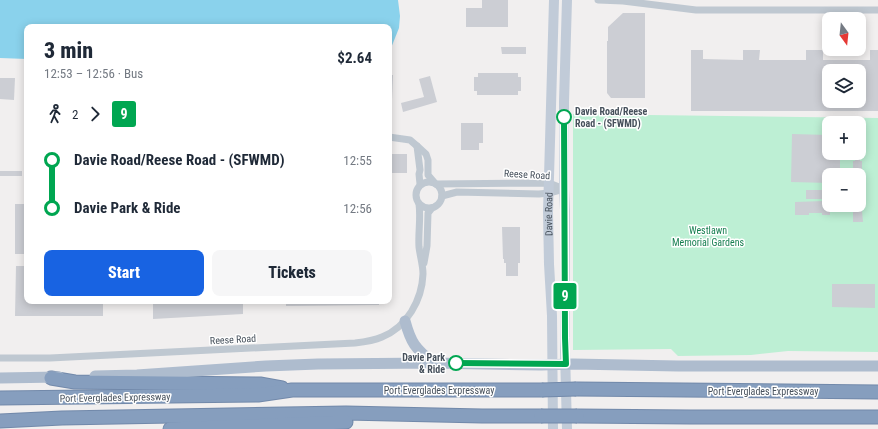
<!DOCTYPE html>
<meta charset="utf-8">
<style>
:root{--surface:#fff;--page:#f6f6f7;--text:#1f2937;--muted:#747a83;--accent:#1863e2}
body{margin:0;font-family:"Roboto Condensed",sans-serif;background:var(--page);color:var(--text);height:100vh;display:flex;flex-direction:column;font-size:15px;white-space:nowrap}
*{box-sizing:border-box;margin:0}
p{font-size:13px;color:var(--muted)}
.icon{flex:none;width:22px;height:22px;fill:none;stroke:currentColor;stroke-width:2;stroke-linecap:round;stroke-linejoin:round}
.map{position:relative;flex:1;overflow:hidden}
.sheet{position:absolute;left:24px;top:24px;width:368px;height:280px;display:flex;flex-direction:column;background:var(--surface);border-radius:8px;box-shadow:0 2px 10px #0003}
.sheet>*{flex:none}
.badge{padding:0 8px;border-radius:3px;font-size:14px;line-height:26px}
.needle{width:26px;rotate:165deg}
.controls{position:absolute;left:822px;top:12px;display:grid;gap:8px}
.controls a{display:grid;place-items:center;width:44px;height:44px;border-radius:8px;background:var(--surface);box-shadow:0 2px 10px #0003;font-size:20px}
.map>.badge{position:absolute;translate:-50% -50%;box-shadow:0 0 0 2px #fff}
.legs{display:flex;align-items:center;gap:6px;height:44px;padding:0 20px;font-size:13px}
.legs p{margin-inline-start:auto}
.summary{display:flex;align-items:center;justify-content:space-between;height:68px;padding:0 20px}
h1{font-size:22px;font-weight:800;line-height:30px}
.primary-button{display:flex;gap:8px;margin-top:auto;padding:8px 20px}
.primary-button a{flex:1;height:46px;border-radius:8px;background:var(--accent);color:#fff;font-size:16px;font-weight:800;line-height:46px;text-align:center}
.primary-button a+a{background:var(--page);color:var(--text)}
ul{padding:0 20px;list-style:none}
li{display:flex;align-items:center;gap:14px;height:48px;font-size:15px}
li i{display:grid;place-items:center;width:6px;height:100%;margin:0 5px;background:currentColor}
li i::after{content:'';width:10px;height:10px;margin:-5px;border:3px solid;border-radius:50%;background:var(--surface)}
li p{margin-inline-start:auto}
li:first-child i{background:linear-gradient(#0000 50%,currentColor 0)}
li:last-child i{background:linear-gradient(currentColor 50%,#0000 0)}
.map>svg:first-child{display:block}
.green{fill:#bdefd4;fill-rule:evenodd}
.water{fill:#8ad2ec}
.building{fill:#ccced4;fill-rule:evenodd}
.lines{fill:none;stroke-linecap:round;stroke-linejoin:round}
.motorway-casing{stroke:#7289aa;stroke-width:15}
.minor{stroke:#bfc8d1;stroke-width:7}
.secondary{stroke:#c1cbd8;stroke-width:10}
.primary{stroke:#aebcce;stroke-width:11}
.motorway{stroke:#869ebe;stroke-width:13}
.motorway-bridge-casing{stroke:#7289aa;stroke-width:15;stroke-linecap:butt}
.motorway-bridge{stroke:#869ebe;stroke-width:13}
.line-1-casing{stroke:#fff;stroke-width:9}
.line-1{stroke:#00a651;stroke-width:6}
.stop-1-dot{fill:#fff;stroke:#00a651;stroke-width:2}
.labels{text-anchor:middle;stroke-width:3;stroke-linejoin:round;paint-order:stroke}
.stop-label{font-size:10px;font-weight:bold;fill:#47515c;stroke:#fff;text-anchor:start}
.street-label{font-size:10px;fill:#47515c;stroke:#fff}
.park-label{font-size:10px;fill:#177f51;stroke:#fff}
</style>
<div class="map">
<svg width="878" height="429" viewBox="0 0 878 429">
<rect width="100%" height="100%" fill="#f1efef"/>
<path class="green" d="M573,114L878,118V352L788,351L751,355L678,356L671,349L573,350ZM829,123H859V153H829ZM829,175H859V205H829Z"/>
<path class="water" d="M0,0H398L400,16L399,28L389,53V27H27V59L0,58Z"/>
<g class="building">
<path d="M482,0H508V27H466V8H482Z"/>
<path d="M623,13H645V98H611L607,93V41H608V27Z"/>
<path d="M501,47H526V54H502Z"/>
<path d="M691,50H703V59L743,60V50H760L759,60H806V50H823V60H870V50H878V111H691ZM829,71H859V101H829Z"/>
<path d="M478,73H518V77H521V91H518V95H477V91H474V77H478Z"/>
<path d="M389,75H393L391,124H389Z"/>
<path d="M430,76L437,102L403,112L401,103L424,97L419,79Z"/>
<path d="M0,78H15L14,100L0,99Z"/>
<path d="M461,123H483V143H479V150H461Z"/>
<path d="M792,134L829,135V153H840V175H829V183L791,182Z"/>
<path d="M855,153H860V161H862V170H853V161H855Z"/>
<rect x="389" y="154" width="18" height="19"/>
<rect x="0" y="171" width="22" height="5"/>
<rect x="806" y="190" width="23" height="9"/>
<path d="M824,201V209H830V215H822V213H809V215H795V202Z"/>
<rect x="15" y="204" width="12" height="50"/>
<path d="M855,205H860V211H862L863,222H853V211H855Z"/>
<path d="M502,227H520V263H518V276H506V263H504V259H503Z"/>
<path d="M16,266H27V301H103V316H15Z"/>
<path d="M832,284H875V308L832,307Z"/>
<path d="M153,301H243V314L153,319Z"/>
<path d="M286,301H379V305L286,306Z"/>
</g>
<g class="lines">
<g class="motorway-casing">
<g id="motorway">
<path d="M51,378L75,382L260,384L282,388"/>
<path d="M576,389L878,392"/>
<path d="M0,398L258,395L292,390H542"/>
<path d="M577,416L690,417H878"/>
<path d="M0,421L62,418L346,413L482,416H541"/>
<path d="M170,429L346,422"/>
</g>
</g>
<g class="minor">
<path d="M598,0L623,1L696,10H878"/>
<path d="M389,137L410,140L417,146L426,154L428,160V175L434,182"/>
<path d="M417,146L420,170L419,174L420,184"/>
<circle cx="429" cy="195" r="13"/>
<path d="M436,184L549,183L564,189"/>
<path d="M442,196L457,192L539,194L549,193L564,189"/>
<path d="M424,263L427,246L428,213L432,208"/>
<path d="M0,358H50L355,343C364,342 373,341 382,337C407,327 422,300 423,274C423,265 420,256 419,247C418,233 421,218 419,204"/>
</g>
<g class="secondary">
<path d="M567,0L564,102V189L565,210V351L567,429"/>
<path id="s1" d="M553,429L552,316L549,264L548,212L554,0"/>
</g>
<g class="primary">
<path d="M405,321C411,343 415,348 433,363"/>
<path d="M95,376L137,375L266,366L318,364L433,363L541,365L573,364L678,366H878"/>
<path d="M0,378L59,377"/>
</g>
<use href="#motorway" class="motorway"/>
<g class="motorway-bridge-casing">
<g id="motorway-bridge">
<path d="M542,390L576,389"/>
<path d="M541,416H577"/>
</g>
</g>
<use href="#motorway-bridge" class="motorway-bridge"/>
</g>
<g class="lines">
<g class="line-1-casing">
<path id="line-1" d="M456,363L566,364L565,338L564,117"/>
</g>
<use href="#line-1" class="line-1"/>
</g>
<g class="stop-1-dot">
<circle cx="564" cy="117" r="7"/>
<circle cx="456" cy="363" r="7"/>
</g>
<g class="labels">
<g class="stop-label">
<text x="575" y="115">Davie Road/Reese<tspan x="575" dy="12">Road - (SFWMD)</tspan></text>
<text x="445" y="361" text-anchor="end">Davie Park<tspan x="445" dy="12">&amp; Ride</tspan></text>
</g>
<g class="street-label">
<text transform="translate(527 174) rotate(3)" y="4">Reese Road</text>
<text dy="4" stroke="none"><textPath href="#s1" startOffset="215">Davie Road</textPath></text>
<text transform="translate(233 339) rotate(-3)" y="4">Reese Road</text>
<text x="439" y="394">Port Everglades Expressway</text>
<text x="763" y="395">Port Everglades Expressway</text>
<text transform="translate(115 397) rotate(-1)" y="4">Port Everglades Expressway</text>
</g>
<g class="park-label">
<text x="708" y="234">Westlawn<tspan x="708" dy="12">Memorial Gardens</tspan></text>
</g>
</g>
</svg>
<div class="controls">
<a><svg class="needle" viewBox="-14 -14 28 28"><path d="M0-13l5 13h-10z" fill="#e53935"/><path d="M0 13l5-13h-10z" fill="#747a83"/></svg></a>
<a><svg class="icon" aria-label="layers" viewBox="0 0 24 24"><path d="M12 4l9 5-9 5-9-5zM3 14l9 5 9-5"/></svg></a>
<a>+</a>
<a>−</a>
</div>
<b class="badge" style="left:565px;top:296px;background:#00a651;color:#fff">9</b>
<section class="sheet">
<div class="summary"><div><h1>3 min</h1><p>12:53 – 12:56 · Bus</p></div><b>$2.64</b></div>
<div class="legs"><svg class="icon" aria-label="walk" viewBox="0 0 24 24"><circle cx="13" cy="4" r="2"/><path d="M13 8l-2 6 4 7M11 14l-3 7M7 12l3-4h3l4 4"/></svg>2<svg class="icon" aria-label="forward" viewBox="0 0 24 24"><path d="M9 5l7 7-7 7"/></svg><b class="badge" style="background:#00a651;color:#fff">9</b></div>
<ul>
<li><i style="color:#00a651"></i><b>Davie Road/Reese Road - (SFWMD)</b><p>12:55</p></li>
<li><i style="color:#00a651"></i><b>Davie Park &amp; Ride</b><p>12:56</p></li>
</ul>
<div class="primary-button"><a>Start</a><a>Tickets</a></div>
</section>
</div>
